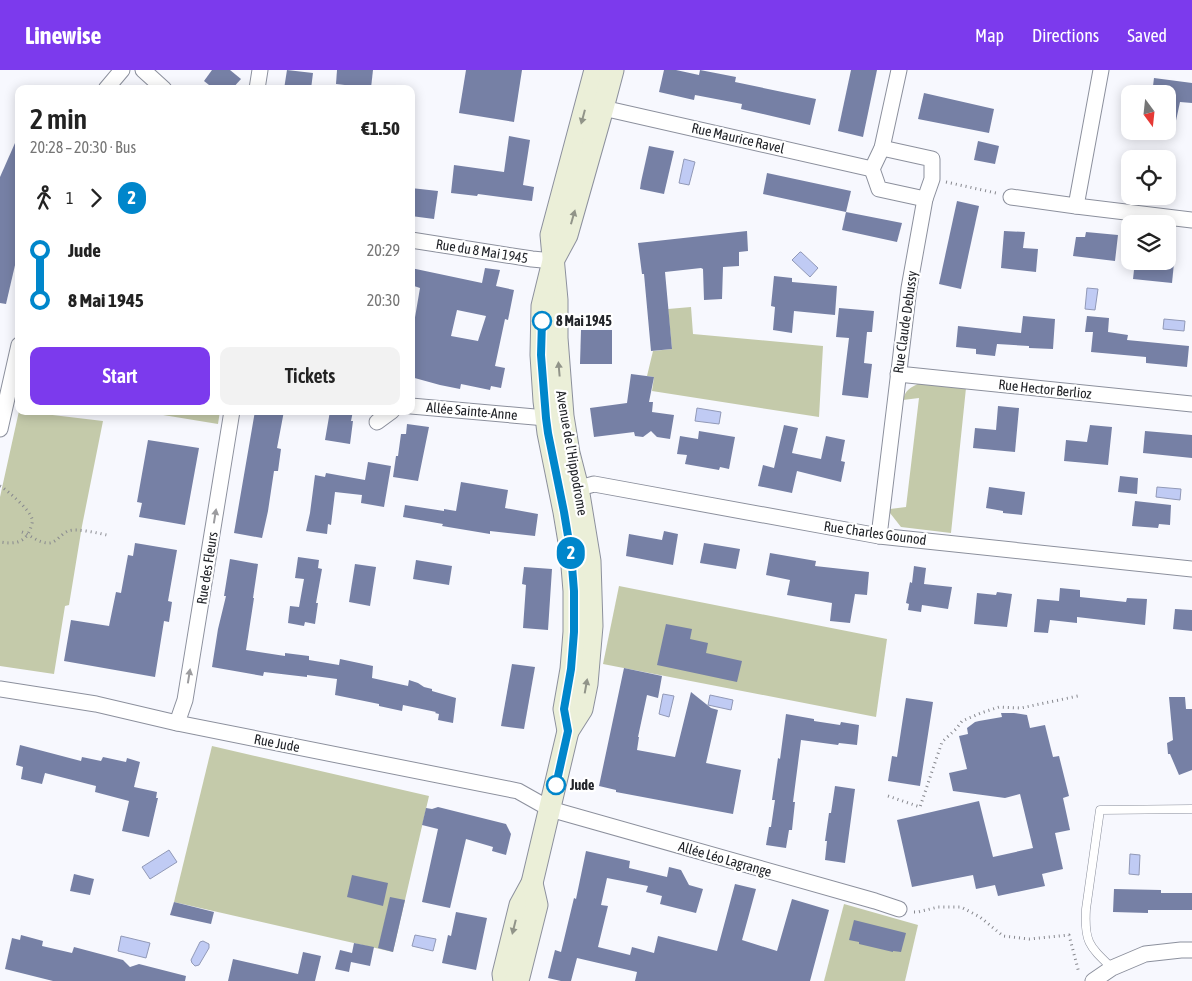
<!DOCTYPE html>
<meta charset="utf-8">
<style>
:root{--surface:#fff;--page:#f2f2f2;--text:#222;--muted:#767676;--accent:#7c3aed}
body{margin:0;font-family:"Asap Condensed",sans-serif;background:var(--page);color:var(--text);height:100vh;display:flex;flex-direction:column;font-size:19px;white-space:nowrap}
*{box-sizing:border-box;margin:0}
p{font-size:16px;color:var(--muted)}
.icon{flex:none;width:28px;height:28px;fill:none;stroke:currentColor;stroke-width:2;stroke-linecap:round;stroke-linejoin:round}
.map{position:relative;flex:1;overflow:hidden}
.drawer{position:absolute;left:15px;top:15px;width:400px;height:330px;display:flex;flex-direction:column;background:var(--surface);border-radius:10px;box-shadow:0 2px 12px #0003}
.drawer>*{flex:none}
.badge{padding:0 10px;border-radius:16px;font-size:18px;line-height:32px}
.needle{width:32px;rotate:165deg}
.tools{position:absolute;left:1121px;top:15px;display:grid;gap:10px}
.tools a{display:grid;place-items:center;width:55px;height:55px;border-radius:10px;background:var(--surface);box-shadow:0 2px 12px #0003;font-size:25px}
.map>.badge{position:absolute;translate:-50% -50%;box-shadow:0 0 0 2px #fff}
.legs{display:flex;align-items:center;gap:8px;height:55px;padding:0 15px;font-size:16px}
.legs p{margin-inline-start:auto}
.head{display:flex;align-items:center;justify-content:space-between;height:85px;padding:0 15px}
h1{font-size:28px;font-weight:600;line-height:38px}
.cta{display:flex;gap:10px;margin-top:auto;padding:10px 15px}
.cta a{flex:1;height:58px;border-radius:10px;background:var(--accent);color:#fff;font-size:20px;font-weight:600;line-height:58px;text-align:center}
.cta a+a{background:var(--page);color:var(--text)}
ul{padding:0 15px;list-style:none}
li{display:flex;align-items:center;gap:18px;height:50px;font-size:19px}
li i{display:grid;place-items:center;width:8px;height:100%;margin:0 6px;background:currentColor}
li i::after{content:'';width:12px;height:12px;margin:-6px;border:4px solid;border-radius:50%;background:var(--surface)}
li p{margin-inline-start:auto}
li:first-child i{background:linear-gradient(#0000 50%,currentColor 0)}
li:last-child i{background:linear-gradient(currentColor 50%,#0000 0)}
header{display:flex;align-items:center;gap:30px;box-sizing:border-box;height:70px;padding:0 25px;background:var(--accent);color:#fff}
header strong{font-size:24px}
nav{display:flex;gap:28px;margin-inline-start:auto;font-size:18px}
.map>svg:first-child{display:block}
.green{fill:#c4caaa}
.water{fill:#c0cbf4;stroke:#9199b7}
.building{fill:#7680a5;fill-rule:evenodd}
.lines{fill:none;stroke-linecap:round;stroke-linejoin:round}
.lane-casing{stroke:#8c909d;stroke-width:9}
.street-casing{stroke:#8c909d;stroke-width:17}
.secondary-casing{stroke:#8c909d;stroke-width:23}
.path{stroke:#87888e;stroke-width:3;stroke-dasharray:1 4;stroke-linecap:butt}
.lane{stroke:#fff;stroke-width:8}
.street{stroke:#fff;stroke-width:15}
.secondary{stroke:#ebefd8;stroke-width:21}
.oneway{fill:#919489}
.oneway2{fill:#9c9c9f}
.line-1-casing{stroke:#fff;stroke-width:11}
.line-1{stroke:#0086cb;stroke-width:8}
.stop-1-dot{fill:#fff;stroke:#0086cb;stroke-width:2.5}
.labels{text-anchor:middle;stroke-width:4.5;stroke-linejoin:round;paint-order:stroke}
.street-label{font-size:14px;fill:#222429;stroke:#fff}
.stop-label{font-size:14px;font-weight:bold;fill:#222429;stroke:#fff;text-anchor:start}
</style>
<header>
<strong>Linewise</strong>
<nav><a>Map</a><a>Directions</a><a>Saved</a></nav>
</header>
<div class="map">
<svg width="1192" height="911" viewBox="0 0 1192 911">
<rect width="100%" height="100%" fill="#f7f8fe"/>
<g class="green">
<path d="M691,237L693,264L823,276L819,347L652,321L654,307L647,306L653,281L672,279L668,239Z"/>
<path d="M920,313L966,318L951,463L901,457L890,443V439L906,437L919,328L903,330C905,320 911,317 920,313Z"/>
<path d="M19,341L103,351L82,456L69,535L65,536L54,604L0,596V427Z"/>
<path d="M158,341H220L218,354L157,344Z"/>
<path d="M619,516L887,569L876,647L603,594Z"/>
<path d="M212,676L429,726L393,882L174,832Z"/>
<path d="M844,834L918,855L905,911H824Z"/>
</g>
<g class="water">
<path d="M684,89L695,92L689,115L679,113Z"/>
<path d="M800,182H801L818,198L810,207L792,190Z"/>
<path d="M1087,218L1098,219L1095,240L1085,239Z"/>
<path d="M1164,249L1185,251L1184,261L1163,259Z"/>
<path d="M697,338L721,342L719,354L695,351Z"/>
<path d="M1157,417L1181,419L1180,430L1156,427Z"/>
<path d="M663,624L674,626L669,647L659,644Z"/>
<path d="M710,625L733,630L731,640L708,635Z"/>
<path d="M169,780L177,792L150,809L142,797Z"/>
<path d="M1130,784L1140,785L1139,805L1129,804Z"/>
<path d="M415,865L436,869L433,881L412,876Z"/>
<path d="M121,866L150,873L146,888L118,881Z"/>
<path d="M203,871L209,874V878L199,895L195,896L192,893L191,890L200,872Z"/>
</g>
<g class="building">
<path d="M212,0H230L241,9L232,19H214L204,11Z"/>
<path d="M287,0L313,3L311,19H284Z"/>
<path d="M337,0H373L371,18L336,14Z"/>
<path d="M466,0H522L514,52L459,43Z"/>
<path d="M664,0H676L699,5L700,0L736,7L735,12L816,29L810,55L741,39L742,34L695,25L694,30L659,22Z"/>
<path d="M851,0H877L863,67L838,61Z"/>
<path d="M1154,8L1192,13V33L1180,32L1174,60L1168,59V24H1152Z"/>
<path d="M924,23L994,39L989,63L918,49Z"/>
<path d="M19,64V178L6,234L0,233V107Z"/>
<path d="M509,66L530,70L523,115L534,117L532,131L478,124L477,126L451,123L454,95L504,102Z"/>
<path d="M978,71L999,76L995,94L974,90Z"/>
<path d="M649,76L674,81L664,124L640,119L641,112Z"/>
<path d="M767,103L851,121L846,142L763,124Z"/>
<path d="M411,118L438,121L434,149L411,146Z"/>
<path d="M957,131L979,136L961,219L939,214Z"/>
<path d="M846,142L902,153L897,172L842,160Z"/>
<path d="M747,161L748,181L739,182V196L723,197L722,229L704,230L703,199L701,198L665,202L672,279L651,281L644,204H642L638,173Z"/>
<path d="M1004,161L1025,162L1023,178L1038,179L1036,202L1001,198Z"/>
<path d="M1086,162L1118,165L1115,191L1073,186L1076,167H1085Z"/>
<path d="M1135,191H1160L1174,193L1172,213L1133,209Z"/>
<path d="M411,198L482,213L485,198L500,200L496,216L514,220L508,250L505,249L495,296L505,298L501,318L491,316L490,320L461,314L460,319L440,315L411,307V259H413L420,218L411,215ZM457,240L486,246L478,271L451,266Z"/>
<path d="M774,206L792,208V212L837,216L835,245L794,241L792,263L773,260L775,237L771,236Z"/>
<path d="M839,238L874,241L872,262H867L864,293L872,294L868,328L842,325L849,268L836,267Z"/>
<path d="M1023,246L1055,249L1053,279L1029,278V276L997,274L995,286L976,284V279L956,277L958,256L1021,263Z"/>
<path d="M1087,246L1109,248L1108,262L1128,265L1127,270L1189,276L1187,297L1146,293V287L1091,282L1093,262H1085Z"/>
<path d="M581,260H612V294H580Z"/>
<path d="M631,304L654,307L649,332H653L652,342L674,345L670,369L657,367L651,361L643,367L635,366L634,362L594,367L590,338L627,333Z"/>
<path d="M998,336L1019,338L1015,382L973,378L975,358L996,360Z"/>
<path d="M255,341H284L277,378L281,379L278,401H274L268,441L262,468L234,463Z"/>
<path d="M330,341H353L351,351H353L350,374L325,370Z"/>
<path d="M407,354L429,357L418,411L393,407L396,386H398L401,364H406Z"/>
<path d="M784,355L798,358L792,383L821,389L826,366L845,370L841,391L845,392L841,412L797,401L792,423L758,416L763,395L774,398Z"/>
<path d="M1090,355L1112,357L1108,395L1064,391L1066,370L1087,372Z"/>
<path d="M699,361L735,367L729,399L720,397L719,400L685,394L687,385L677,384L680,366L698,369Z"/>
<path d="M1145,361L1192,365V388L1143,383Z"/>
<path d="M148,370L199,378L185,455L139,447L142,433L137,432Z"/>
<path d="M368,392L391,396L384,437L361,433L362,425L335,422L331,455L328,454L327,464L306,461L310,443L315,405L325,407L326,403L365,410Z"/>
<path d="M1120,406L1138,408L1137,424L1118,422Z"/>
<path d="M461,412L508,420L505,438L538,444L535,466L490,461V464L442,456L443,454L403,447L405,435L444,441V439L456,441Z"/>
<path d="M989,417L1025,422L1022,445L1003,443V441L986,438Z"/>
<path d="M1135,431L1171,435L1170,455L1159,454L1158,458L1132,456Z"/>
<path d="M664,461L678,464L673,495L626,486L629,464L662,470Z"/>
<path d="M135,473L177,480L168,531L172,532L169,552L164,551L155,607L64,591L71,550L109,556L116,522L121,523L128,485L133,486Z"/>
<path d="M704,473L740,479L736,499L700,493Z"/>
<path d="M770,483L816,491L815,496L869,502L867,525L855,524L850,553L830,551L832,533L787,525L790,510L766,505Z"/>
<path d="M298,487L319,490L318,498L322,499L316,533H318L315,554L305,552L304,556L288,553L290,536L299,537L304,509L295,508Z"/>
<path d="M230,489L258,494L253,528H254L246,580L285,586V583L309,586V590L339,595L340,589L373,596L372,608L408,616L409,610L418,613L424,617L432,619V621L456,628L453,653L438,650L439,644L435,643L436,642L403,635L402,641L379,636V634L335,625L337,609L307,605V607L264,602L263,606L212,597L218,559L226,526H224Z"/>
<path d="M416,490L452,496L449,515L413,509Z"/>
<path d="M355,494L376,497L370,536L349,532Z"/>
<path d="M914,496L926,498L924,514L952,517L948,539L922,535L921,542L908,540L909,534L906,533L910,512L912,513Z"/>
<path d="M524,497L552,499L548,560L523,558L526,515L522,514Z"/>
<path d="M1060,518L1080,520V527L1126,532L1127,528L1147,529L1145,555L1077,547V553L1050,550L1048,563L1034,562L1037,529L1059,531Z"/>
<path d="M997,522L1012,524L1007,557L974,554L977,523L996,525Z"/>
<path d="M1175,539L1192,540V561L1173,559Z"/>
<path d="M666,554L692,559L690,569L708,573L706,583L742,591L737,612L657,595Z"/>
<path d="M512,594L535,597L524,659L501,656Z"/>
<path d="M624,598L662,606L658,628L647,625L638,667H639L637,680L675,687L691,622L711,638L718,640L706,693L741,700L733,744L616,722V720L599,716Z"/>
<path d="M1169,627H1185L1186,639H1192V700L1179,705L1170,684H1168L1167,673L1173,670Z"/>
<path d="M906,628L933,632L920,716L888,711L892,686L897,687Z"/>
<path d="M1001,643H1014L1027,645L1030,658L1045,655L1053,687L1059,686L1069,726L1063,728L1070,760L1055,763L1063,799L1042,804L1045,816L998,826L995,815L976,819L973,805L912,817L897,750L979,731L993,787L1033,778L1020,724L1005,728L953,721L949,703L967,699L959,666L968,664L967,658L975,652L979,651L1002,647Z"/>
<path d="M786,644L814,649V651L840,655L841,652L859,655L857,675L839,673L838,675L801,670L793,732H795L792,760H789L786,778L766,775L769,757H771L775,730H772L778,688L780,689Z"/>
<path d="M20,675L81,691L82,687L101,691L103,687L126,692L127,688L140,692L134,717L157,722L156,728H158L149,767L122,761L129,731L95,722L96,716L45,703L42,714L21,709L23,697L16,695Z"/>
<path d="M835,716L855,719L845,793L825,790L827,771H825L829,743H831Z"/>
<path d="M438,737L506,754L511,764L506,785L492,781L493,777L466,769L450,838L422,832L438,759L422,755L426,738L432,739Z"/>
<path d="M586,781L630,791L629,798L667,807L669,797L681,800L689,815L703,819L696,843L660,834L662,826L646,822L648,816L607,808L601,835L608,836L598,877L630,885L632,877L654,883L658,866L717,881L735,814L756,819L742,870L777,881L792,829L829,840L810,911H635L637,902L577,888L571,911H561L548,908L555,880L561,882L574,828L576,829Z"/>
<path d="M74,804L94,809L90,825L70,821Z"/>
<path d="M352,805L388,813L383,836L347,827Z"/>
<path d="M1114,819L1161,820V823H1192V840H1148V843L1113,842Z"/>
<path d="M390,827L405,830L393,882L378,878Z"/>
<path d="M174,832L214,842L211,854L170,845Z"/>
<path d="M456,842L487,848L476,900L442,893L448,865L451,866Z"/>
<path d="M854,850L906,863L901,882L893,881V882L859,874V872L849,870Z"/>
<path d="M21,865L43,871L42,876L72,883L74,877L123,890L130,897L139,894L186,906L185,911H53L5,899L12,868L20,870Z"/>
<path d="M354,873L374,877L370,896L351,892L349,902L335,899L340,880L352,883Z"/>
<path d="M303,882L321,886L315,911H228L233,889L298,904Z"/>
</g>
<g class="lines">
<g class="lane-casing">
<path id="lane" d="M1112,898C1089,876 1084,872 1086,839L1100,740L1192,739"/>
</g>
<g class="street-casing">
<g id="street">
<path d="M143,0L164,19"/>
<path d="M106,19L122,0"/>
<path d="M257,19L260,0"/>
<path d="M603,38L872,99L882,78L899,0"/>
<path d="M872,99L879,119L925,129"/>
<path d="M1011,127L1076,136L1192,150"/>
<path d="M1076,136L1101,0"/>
<path d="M411,170L532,189L553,191"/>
<path d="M898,304L1192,334"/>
<path d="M411,336L546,348L554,347"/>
<path d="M377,352L392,341"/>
<path d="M0,359L19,275"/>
<path d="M569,421L594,414L879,466L1192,499"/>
<path d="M879,466L909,218L925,129L932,109V89L882,78"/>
<path d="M0,619L96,634L177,653L518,721L550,739L875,831L899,839"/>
<path d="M177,653L185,630L232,341"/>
<path d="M1093,911L1112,898L1145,884L1181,880H1192"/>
</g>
</g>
<g class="secondary-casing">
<g id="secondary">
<path d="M568,661L582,639L587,614L592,556L590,491L578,418L569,383L563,346L557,268V230L551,165L595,0"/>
<path d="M504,911L503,904L520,835L532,813L568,661L564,639L571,599L574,562V521L571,484L564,442L548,363L544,331L541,285L542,236L553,191L567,165L603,38L613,0"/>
<path d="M515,911L519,907L537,835L532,813"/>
</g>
</g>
<g class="path">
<path d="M946,112L996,123"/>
<path d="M0,416L2,417C10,423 30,440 32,449C33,452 31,457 30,460C24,474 13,474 0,472"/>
<path d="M22,462C30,465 39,473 48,473C55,474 61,464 68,461C77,458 97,463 107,465"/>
<path d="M888,726L920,737L942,672L956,659L962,651L981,643L999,637L1021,638L1078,626"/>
<path d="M914,842H918L938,837H961L980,847L1003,866L1029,869L1069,865L1079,903"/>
</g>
<use href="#lane" class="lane"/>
<use href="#street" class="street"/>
<use href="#secondary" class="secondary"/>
</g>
<defs><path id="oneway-solid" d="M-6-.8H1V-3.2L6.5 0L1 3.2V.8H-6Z" transform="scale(1.25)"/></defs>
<g class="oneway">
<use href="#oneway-solid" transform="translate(583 47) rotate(105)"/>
<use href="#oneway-solid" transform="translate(573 147) rotate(-74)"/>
<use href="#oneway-solid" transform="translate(559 299) rotate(-95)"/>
<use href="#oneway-solid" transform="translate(586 616) rotate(-80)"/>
<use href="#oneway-solid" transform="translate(514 857) rotate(104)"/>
</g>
<g class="oneway2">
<use href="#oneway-solid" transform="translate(215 446) rotate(-81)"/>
<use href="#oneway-solid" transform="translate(189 606) rotate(-81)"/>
</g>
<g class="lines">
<g class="line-1-casing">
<path id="line-1" d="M542,251L541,285L546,348L548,363L564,442L571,484L574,521V562L571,599L564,639L568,661L556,715"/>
</g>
<use href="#line-1" class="line-1"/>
</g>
<g class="stop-1-dot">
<circle cx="542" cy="251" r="9"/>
<circle cx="556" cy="715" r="9"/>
</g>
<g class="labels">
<g class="street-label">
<text transform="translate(738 68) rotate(13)" y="5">Rue Maurice Ravel</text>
<text transform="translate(482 181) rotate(9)" y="5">Rue du 8 Mai 1945</text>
<text transform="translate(905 252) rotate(-82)" y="5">Rue Claude Debussy</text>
<text transform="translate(1045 319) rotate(6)" y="5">Rue Hector Berlioz</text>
<text transform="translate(472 341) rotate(5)" y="5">Allée Sainte-Anne</text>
<text transform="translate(572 383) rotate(80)" y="5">Avenue de l'Hippodrome</text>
<text transform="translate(875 463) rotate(8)" y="5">Rue Charles Gounod</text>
<text transform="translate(207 498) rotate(-81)" y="5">Rue des Fleurs</text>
<text transform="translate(277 673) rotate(11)" y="5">Rue Jude</text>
<text transform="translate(725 789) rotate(16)" y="5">Allée Léo Lagrange</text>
</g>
<g class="stop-label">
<text x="556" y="256">8 Mai 1945</text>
<text x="570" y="720">Jude</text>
</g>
</g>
</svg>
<div class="tools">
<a><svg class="needle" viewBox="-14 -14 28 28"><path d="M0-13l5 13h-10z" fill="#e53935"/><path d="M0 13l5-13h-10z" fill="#767676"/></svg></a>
<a><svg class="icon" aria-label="locate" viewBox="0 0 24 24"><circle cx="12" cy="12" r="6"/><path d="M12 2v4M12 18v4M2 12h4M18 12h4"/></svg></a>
<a><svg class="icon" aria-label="layers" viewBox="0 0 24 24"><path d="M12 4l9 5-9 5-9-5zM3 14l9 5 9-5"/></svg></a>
</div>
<b class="badge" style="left:571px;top:483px;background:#0086cb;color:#fff">2</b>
<section class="drawer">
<div class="head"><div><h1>2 min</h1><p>20:28 – 20:30 · Bus</p></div><b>€1.50</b></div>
<div class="legs"><svg class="icon" aria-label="walk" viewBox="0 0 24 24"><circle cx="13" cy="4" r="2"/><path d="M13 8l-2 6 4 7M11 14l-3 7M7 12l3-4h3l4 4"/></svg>1<svg class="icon" aria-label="forward" viewBox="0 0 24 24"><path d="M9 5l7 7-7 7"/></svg><b class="badge" style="background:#0086cb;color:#fff">2</b></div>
<ul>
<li><i style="color:#0086cb"></i><b>Jude</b><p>20:29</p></li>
<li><i style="color:#0086cb"></i><b>8 Mai 1945</b><p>20:30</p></li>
</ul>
<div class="cta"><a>Start</a><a>Tickets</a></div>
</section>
</div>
